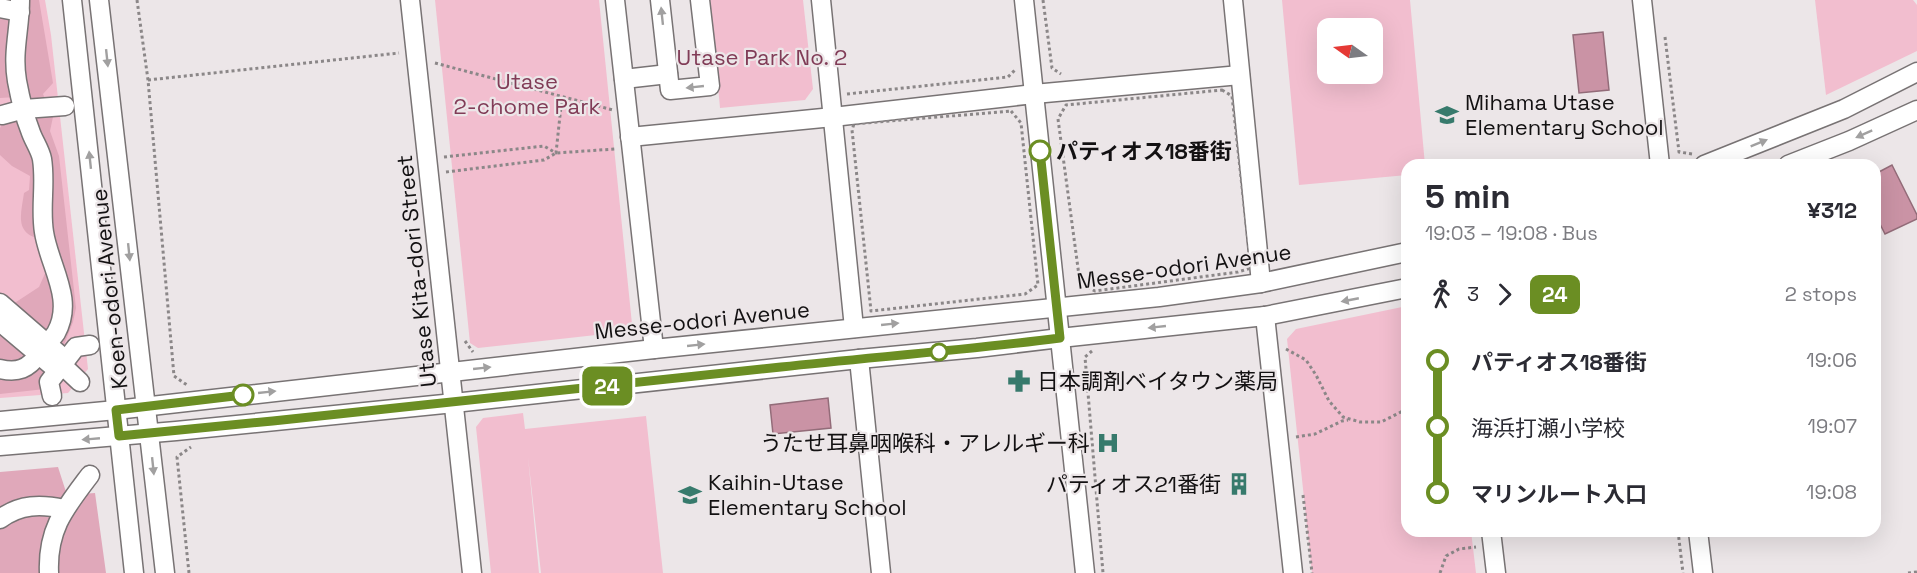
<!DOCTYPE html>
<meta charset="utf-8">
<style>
:root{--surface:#fff;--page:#f2f2f3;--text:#2b2b33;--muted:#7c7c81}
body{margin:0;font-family:"Space Grotesk","Noto Sans JP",sans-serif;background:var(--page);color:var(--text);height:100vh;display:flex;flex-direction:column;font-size:22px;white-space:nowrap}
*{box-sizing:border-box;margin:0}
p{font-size:20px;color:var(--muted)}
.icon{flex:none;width:33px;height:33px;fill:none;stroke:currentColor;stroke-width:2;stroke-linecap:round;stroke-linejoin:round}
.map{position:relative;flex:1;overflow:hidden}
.panel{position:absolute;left:1401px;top:159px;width:480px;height:378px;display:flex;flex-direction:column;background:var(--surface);border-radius:18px;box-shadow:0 6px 24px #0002}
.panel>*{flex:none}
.badge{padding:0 12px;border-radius:9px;font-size:21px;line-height:39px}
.needle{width:39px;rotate:284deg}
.buttons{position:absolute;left:1317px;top:18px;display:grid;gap:12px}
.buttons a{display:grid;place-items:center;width:66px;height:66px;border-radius:12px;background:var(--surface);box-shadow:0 6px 24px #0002;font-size:30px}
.map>.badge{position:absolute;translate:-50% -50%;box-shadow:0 0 0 3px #fff}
.legs{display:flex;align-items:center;gap:9px;height:66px;padding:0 24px;font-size:20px}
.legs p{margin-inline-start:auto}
.overview{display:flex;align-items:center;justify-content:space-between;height:102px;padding:0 24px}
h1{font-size:33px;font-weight:600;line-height:45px}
ul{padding:0 24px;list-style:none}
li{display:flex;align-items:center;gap:21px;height:66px;font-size:22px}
li i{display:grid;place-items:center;width:9px;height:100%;margin:0 8px;background:currentColor}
li i::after{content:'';width:15px;height:15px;margin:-8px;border:4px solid;border-radius:50%;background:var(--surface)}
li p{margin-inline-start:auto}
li:first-child i{background:linear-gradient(#0000 50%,currentColor 0)}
li:last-child i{background:linear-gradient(currentColor 50%,#0000 0)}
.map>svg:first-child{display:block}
.green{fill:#f2becf;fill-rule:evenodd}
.forest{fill:#e0a8ba}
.water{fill:#ca93a5;stroke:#936c79;stroke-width:1.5}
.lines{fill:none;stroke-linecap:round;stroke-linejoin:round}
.minor-casing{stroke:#787374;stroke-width:21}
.path{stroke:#8b8788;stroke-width:3;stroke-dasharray:3 3;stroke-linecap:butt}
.minor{stroke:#fff;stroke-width:18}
.oneway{fill:#a1a0a0}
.line-1-casing{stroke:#fff;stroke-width:14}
.line-1{stroke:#6b8e23;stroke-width:9}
.stop-1-dot{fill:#fff;stroke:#6b8e23;stroke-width:3}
.labels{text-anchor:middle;stroke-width:4.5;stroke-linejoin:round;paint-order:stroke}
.park-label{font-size:22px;fill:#813c57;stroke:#ece6e8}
.poi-label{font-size:22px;fill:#131112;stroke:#ece6e8;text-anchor:start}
.stop-label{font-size:22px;font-weight:bold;fill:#131112;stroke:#ece6e8;text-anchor:start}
.street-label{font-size:22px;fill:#131112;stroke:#ece6e8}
</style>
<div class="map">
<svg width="1917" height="573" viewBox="0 0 1917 573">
<rect width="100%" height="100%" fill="#ece6e8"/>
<g class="green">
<path d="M0,0H45L51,35L88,369L68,393L0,398Z"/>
<path d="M435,0H599L632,324L623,332L478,348L470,343Z"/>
<path d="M710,0H803L813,89L805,100L720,108Z"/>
<path d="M1282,0H1410L1425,165H1407V175L1299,185ZM1328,28H1372V74H1328Z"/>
<path d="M1815,0H1913L1917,5V51L1826,95Z"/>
<path d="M1407,306V531H1471L1476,573H1312L1287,339L1296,329Z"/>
<path d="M523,413L525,429L646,416L663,573H541L528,457L539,573H491L476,427L483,418Z"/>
</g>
<g class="forest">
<path d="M0,0H39L53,83L43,94L53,117L50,131L59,156L76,308L73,322L62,350L10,306L39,287L47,269L41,239C14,234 21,214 24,193L29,190L30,176L12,166L0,155V128L17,97L0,98Z"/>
<path d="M0,335L48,376L45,389L0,394Z"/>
<path d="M58,467L67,495L95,493L106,573H0V472Z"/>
</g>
<g class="water">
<path d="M1603,32L1609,90L1579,93L1573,35Z"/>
<path d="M1892,165L1917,215V219L1885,234L1875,214V174Z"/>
<path d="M828,398L831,428L773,434L770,405Z"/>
</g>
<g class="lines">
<g class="minor-casing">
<g id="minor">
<path d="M72,0L134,573"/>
<path d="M99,0L165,573"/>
<path d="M410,0L472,573"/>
<path d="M615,0L654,349"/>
<path d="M660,0L670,90L710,86L700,0"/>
<path d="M821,0L854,328"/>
<path d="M1024,0L1085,573"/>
<path d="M1233,0L1261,283"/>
<path d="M1642,0L1660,165"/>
<path d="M0,8L20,12"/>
<path d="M624,79L668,74"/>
<path d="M2,115L24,109L65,106"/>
<path d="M630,137L833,117L1034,94L1240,75"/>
<path d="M1704,165L1844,109L1917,72"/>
<path d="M1788,165L1849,141L1917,110"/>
<path d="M0,303L66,360"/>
<path d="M1265,316L1293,573"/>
<path d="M0,322L58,371"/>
<path d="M859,359L881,573"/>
<path d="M62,365L80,382"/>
<path d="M0,369C18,373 28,369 39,354C44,347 51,340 56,333C75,299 49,266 44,232C40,208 46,184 42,159C40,149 33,140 30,130C24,115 20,97 17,81C12,52 20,29 20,0"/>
<path d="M52,396L49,382L76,347L90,345"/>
<path d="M0,421L116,410L654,349L1159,297L1261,283L1407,252"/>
<path d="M0,446L176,431L454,403L859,359L977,348L1060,338L1265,316L1407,288"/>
<path d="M0,519C20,504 41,504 64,509"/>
<path d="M1491,531L1496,573"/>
<path d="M1698,531L1703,573"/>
<path d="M49,573C47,529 65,508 90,475"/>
</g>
</g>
<g class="path">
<path d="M137,0L148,80L174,376L187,385"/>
<path d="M1043,0L1052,68L1061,74"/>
<path d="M1665,37L1679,152L1692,154"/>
<path d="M435,63L613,110"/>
<path d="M148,80L399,53"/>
<path d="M1222,90L1232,96L1251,268L1238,272L1095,291L1080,283L1058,119L1066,105Z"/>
<path d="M847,94L1008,77L1016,69"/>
<path d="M1011,111L1021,123L1038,285L1025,294L871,311L852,130L854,124Z"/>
<path d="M444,157L544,146L556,153L562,97"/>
<path d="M446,172L544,160L556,153L615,149"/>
<path d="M465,341L473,352"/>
<path d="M1286,349L1306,360L1316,375L1329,401L1343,417L1360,422H1381L1407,409"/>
<path d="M1092,351L1085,357L1103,573"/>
<path d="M422,360L428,353L430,344"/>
<path d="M1296,437L1315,434L1342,421L1348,420"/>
<path d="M1303,495L1312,573"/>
<path d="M1678,531L1683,573"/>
<path d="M189,573L177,457L191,447"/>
<path d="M1440,573L1446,556L1459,549L1476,547"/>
<path d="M1908,573L1917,572"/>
</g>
<use href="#minor" class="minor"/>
</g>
<defs><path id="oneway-solid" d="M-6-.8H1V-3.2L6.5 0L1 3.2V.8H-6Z" transform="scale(1.5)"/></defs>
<g class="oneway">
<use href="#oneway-solid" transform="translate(662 16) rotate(-96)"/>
<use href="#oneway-solid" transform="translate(107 58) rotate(84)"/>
<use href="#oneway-solid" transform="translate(695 87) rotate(174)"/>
<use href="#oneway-solid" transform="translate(1864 134) rotate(156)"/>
<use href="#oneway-solid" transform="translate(1759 143) rotate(-22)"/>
<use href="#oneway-solid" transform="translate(90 160) rotate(-96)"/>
<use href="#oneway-solid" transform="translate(129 252) rotate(84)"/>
<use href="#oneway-solid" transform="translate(1350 300) rotate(169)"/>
<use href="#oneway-solid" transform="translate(890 324) rotate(-6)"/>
<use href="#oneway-solid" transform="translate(1157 327) rotate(174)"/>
<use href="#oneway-solid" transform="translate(696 345) rotate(-6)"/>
<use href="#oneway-solid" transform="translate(482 368) rotate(-6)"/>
<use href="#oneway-solid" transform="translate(267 392) rotate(-6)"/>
<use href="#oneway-solid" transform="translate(91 439) rotate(175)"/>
<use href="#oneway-solid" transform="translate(153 466) rotate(84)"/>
</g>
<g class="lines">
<g class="line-1-casing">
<path id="line-1" d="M243,395L116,410L119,436C340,415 561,391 781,367C874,357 968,350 1060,338L1040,151"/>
</g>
<use href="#line-1" class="line-1"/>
</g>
<defs>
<g id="school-bare" transform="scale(1.8)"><path d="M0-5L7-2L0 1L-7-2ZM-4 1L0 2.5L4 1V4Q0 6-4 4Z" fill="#377a6c" stroke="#ece6e8" stroke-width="2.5" paint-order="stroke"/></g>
<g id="pharmacy-bare" transform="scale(1.8)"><path d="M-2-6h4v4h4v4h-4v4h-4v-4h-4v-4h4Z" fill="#377a6c" stroke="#ece6e8" stroke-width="2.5" paint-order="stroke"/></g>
<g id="hospital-bare" transform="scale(1.8)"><path d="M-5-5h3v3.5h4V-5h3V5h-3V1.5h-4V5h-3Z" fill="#377a6c" stroke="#ece6e8" stroke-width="2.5" paint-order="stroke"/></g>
<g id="building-bare" transform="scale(1.8)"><path d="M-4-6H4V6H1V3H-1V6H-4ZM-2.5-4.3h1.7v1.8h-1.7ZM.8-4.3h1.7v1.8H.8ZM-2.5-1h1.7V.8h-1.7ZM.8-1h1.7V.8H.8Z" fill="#377a6c" stroke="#ece6e8" stroke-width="2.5" paint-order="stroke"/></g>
</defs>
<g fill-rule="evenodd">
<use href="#school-bare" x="1447" y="115"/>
<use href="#pharmacy-bare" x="1019" y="381"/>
<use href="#hospital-bare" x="1108" y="443"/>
<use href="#building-bare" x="1239" y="484"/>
<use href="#school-bare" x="690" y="495"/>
</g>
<g class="stop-1-dot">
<circle cx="1040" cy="151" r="10"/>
<circle cx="939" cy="352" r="8"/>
<circle cx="243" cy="395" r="10"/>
</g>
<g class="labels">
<g class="park-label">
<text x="762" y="65">Utase Park No. 2</text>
<text x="527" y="89">Utase<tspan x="527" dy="25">2-chome Park</tspan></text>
</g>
<g class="poi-label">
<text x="1465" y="110">Mihama Utase<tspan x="1465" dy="25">Elementary School</tspan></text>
<text x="1037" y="389">日本調剤ベイタウン薬局</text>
<text x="1090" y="451" text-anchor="end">うたせ耳鼻咽喉科・アレルギー科</text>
<text x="708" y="490">Kaihin-Utase<tspan x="708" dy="25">Elementary School</tspan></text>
<text x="1221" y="492" text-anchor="end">パティオス21番街</text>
</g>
<g class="stop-label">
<text x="1056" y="159">パティオス18番街</text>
</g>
<g class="street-label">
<text transform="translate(1184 266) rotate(-8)" y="8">Messe-odori Avenue</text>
<text transform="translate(416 271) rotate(-96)" y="8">Utase Kita-dori Street</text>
<text transform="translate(109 289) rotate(-96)" y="8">Koen-odori Avenue</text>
<text transform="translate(702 320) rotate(-6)" y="8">Messe-odori Avenue</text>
</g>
</g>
</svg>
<div class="buttons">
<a><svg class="needle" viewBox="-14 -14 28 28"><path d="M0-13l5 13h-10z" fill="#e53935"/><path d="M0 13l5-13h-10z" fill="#7c7c81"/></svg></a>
</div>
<b class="badge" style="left:607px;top:386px;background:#6b8e23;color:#fff">24</b>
<section class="panel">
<div class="overview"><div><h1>5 min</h1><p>19:03 – 19:08 · Bus</p></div><b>¥312</b></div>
<div class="legs"><svg class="icon" aria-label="walk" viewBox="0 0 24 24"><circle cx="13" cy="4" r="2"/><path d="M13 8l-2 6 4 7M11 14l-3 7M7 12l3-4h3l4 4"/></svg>3<svg class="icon" aria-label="forward" viewBox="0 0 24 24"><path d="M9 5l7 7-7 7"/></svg><b class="badge" style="background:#6b8e23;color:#fff">24</b><p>2 stops</p></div>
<ul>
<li><i style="color:#6b8e23"></i><b>パティオス18番街</b><p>19:06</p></li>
<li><i style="color:#6b8e23"></i><span>海浜打瀬小学校</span><p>19:07</p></li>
<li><i style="color:#6b8e23"></i><b>マリンルート入口</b><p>19:08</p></li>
</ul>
</section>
</div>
